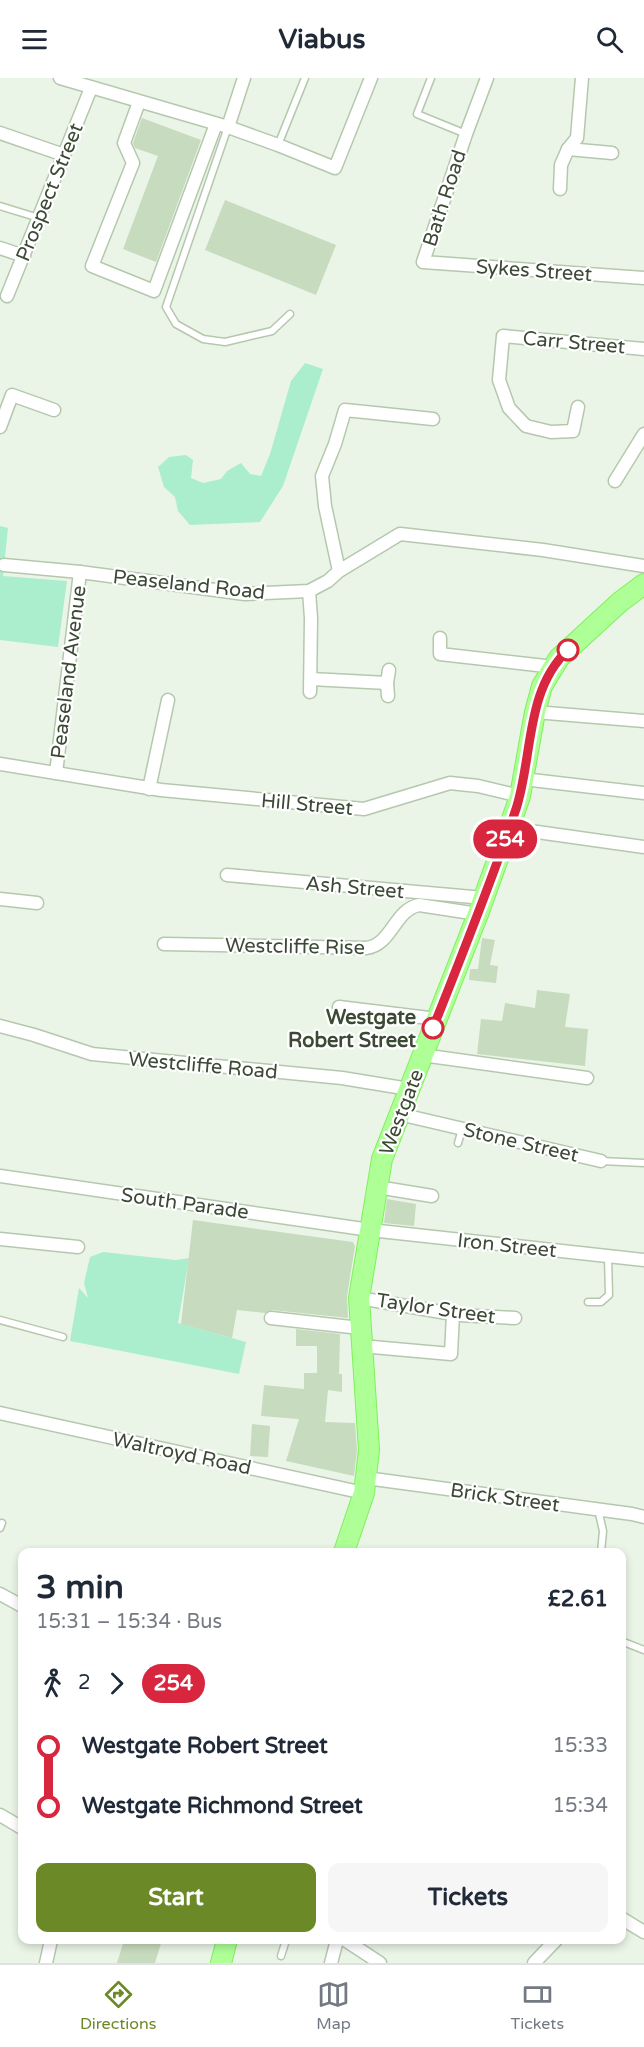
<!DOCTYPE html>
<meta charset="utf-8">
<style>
:root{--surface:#fff;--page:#f6f6f7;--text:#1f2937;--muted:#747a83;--line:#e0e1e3;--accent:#6c8927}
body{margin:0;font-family:"Varela Round",sans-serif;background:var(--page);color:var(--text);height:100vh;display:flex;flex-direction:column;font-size:22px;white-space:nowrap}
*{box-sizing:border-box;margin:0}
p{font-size:20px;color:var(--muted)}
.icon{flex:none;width:33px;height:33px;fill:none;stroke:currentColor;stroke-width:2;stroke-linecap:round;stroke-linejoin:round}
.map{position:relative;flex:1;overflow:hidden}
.panel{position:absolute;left:18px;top:1470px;width:608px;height:396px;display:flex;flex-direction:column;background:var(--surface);border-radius:12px;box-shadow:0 3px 9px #0003}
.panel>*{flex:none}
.badge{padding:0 12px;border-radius:20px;font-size:21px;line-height:39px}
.map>.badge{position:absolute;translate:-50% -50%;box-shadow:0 0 0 3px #fff}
.legs{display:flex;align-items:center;gap:9px;height:66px;padding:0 18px;font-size:20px}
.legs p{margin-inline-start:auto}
.overview{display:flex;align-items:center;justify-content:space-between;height:102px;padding:0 18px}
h1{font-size:33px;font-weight:800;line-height:45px}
.cta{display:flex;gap:12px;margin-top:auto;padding:12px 18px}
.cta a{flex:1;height:69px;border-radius:12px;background:var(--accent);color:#fff;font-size:24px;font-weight:800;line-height:69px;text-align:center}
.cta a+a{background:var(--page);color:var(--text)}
ul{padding:0 18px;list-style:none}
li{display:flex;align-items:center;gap:21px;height:60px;font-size:22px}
li i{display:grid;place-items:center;width:9px;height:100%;margin:0 8px;background:currentColor}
li i::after{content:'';width:15px;height:15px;margin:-8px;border:4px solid;border-radius:50%;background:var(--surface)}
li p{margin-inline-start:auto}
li:first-child i{background:linear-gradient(#0000 50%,currentColor 0)}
li:last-child i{background:linear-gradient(currentColor 50%,#0000 0)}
header{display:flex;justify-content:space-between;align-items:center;height:78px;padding:0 18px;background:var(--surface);font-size:27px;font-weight:800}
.dock{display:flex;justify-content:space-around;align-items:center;height:84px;border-top:2px solid var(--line);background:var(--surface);font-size:16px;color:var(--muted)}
.dock a{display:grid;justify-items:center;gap:3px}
.dock .current{color:var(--accent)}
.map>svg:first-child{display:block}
.green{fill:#abeece}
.building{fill:#c7dbbe}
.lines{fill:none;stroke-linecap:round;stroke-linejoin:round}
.service-casing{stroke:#b5c8ae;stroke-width:9}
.minor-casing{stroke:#b5c8ae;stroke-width:15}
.primary-casing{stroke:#7cf259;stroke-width:22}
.service{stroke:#fff;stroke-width:6}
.minor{stroke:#fff;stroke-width:12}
.primary{stroke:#adff96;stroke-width:20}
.line-1-casing{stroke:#fff;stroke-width:14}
.line-1{stroke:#d7263d;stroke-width:9}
.stop-1-dot{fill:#fff;stroke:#d7263d;stroke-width:3}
.labels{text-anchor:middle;stroke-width:4.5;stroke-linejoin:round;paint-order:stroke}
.street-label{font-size:20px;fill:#3b4935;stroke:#fff}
.stop-label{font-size:20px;font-weight:bold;fill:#3b4935;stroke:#fff;text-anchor:end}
</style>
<header><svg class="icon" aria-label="menu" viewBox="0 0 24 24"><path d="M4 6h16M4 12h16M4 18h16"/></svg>Viabus<svg class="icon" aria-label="search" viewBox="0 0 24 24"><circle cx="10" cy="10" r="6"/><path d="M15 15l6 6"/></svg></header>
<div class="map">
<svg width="644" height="1885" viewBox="0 0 644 1885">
<rect width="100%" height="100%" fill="#eaf5e7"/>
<g class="green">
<path d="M305,285L323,291L283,408L260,444L190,447L178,433L175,419L164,409L158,389L169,379L186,377L193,382L191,400L203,405L221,401L227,393L241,385L250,396L261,398L270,376L291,303Z"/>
<path d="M0,448L8,450L3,498L67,503L58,569L0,562Z"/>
<path d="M103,1174L176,1182L189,1180L178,1245L246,1264L239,1296L70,1263L79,1210L88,1220L84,1205L90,1179Z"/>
</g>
<g class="building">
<path d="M142,40L201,62L156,184L123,171L158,78L135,70L133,65Z"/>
<path d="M225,122L336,167L316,217L205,172Z"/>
<path d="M482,860L495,862L490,887L498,888L496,905L469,902L470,891H478Z"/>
<path d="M537,912L570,916L565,949L588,951L585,988L477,976L481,941L502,943L505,925L535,930Z"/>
<path d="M387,1121L416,1126L414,1148L384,1145Z"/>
<path d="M193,1142L353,1164L355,1168L347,1218L348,1240L272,1232L265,1235L237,1232L232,1260L181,1246Z"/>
<path d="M296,1251L340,1256L339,1296H342V1314L328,1312L325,1344L355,1345L357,1372L354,1398L286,1383L299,1341L261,1338L264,1307L304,1311V1295H317V1268H296Z"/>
<path d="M252,1346L270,1348L268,1379L250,1378Z"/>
<path d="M124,1862H162L155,1885H117Z"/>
</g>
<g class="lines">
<g class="service-casing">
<g id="service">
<path d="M431,0L417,36L466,56"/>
<path d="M228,49L166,229L176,246L203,261L225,264L272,253L290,236"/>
<path d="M278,67L305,0"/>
<path d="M0,128L39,140"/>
<path d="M458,1065L462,1051"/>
<path d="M601,1083L644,1085"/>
<path d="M588,1224H601L609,1217L608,1178"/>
<path d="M0,1242L63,1259"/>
<path d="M598,1431L603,1453L601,1474"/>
<path d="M0,1450L2,1445"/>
<path d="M621,1563L644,1572"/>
<path d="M281,1878L286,1862"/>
</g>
</g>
<g class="minor-casing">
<g id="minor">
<path d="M60,0L228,49L278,67L335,90L371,0"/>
<path d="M487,0L466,56L423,184L644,200"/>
<path d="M139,24L124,65L133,85L92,188L154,213L216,46"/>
<path d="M228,49L244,0"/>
<path d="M0,55L64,77"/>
<path d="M568,71L612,75"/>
<path d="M560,111L561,87L568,71L577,60L582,0"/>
<path d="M0,170L24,178"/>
<path d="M7,218L91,10"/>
<path d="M578,329L573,353L551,354L526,348L509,330L499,302L503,258L644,271"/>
<path d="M0,349L12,317L54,332"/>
<path d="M615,403L644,356"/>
<path d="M4,487L80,494L245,516L309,513L328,503L339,493L400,456L543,472L644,488"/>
<path d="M339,493L325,428L322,398L335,366L345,332L433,341"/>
<path d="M309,513L311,540L310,614"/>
<path d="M440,560V576L554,589"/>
<path d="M311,601L387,605"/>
<path d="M388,618L387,605L389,592"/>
<path d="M535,634L644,643"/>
<path d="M0,686L161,712L364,731L450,705L478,708L520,718"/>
<path d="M56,695L80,494"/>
<path d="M523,701L644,715"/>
<path d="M149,711L168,622"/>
<path d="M509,750L644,769"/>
<path d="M227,797L484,820"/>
<path d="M0,821L37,825"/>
<path d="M164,866L366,870C392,867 394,832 419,827L478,836"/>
<path d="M339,929L437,941"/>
<path d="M0,948L34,957L92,976L342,1000L409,1011"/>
<path d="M422,977L587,1000"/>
<path d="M399,1036L601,1083"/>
<path d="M0,1098L370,1152L644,1182"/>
<path d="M377,1109L432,1118"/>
<path d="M0,1161L78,1169"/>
<path d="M359,1220L459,1237L515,1240"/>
<path d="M271,1240L360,1250"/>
<path d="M361,1268L451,1276L453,1236"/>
<path d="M0,1335L364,1415"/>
<path d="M366,1400L632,1436L644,1439"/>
<path d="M0,1516L22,1528"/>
<path d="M0,1737L22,1750"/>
<path d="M621,1840L644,1854"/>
<path d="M345,1862L380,1885"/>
<path d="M46,1885L51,1862"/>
<path d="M331,1885L337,1862"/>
<path d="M534,1885L556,1862"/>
</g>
</g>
<g class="primary-casing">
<g id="primary">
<path d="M344,1474L364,1415L369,1372L359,1220L382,1081L478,836L509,750L520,718L535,634L542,608L559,580L620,524L644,506"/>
<path d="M221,1885L227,1862"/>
</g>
</g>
<use href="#service" class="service"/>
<use href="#minor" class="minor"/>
<use href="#primary" class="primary"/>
</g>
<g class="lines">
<g class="line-1-casing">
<path id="line-1" d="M433,950C462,877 491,805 516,731C533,679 525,612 568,572"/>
</g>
<use href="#line-1" class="line-1"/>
</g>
<g class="stop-1-dot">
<circle cx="568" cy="572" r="10"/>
<circle cx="433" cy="950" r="10"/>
</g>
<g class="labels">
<g class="street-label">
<text transform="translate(49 114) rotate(-68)" y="7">Prospect Street</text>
<text transform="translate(444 120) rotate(-72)" y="7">Bath Road</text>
<text transform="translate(534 192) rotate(4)" y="7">Sykes Street</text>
<text transform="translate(574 264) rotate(5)" y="7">Carr Street</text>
<text transform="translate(189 506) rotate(6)" y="7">Peaseland Road</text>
<text transform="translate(68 594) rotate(-83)" y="7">Peaseland Avenue</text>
<text transform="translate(307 726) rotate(5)" y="7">Hill Street</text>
<text transform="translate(355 809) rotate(5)" y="7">Ash Street</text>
<text transform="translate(295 868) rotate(1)" y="7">Westcliffe Rise</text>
<text transform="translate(203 987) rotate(5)" y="7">Westcliffe Road</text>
<text transform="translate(401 1034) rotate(-69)" y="7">Westgate</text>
<text transform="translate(521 1064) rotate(13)" y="7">Stone Street</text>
<text transform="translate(185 1125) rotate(8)" y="7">South Parade</text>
<text transform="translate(507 1167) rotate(6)" y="7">Iron Street</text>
<text transform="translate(436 1230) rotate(8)" y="7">Taylor Street</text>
<text transform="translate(182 1375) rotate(12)" y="7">Waltroyd Road</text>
<text transform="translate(505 1419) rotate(8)" y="7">Brick Street</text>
</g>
<g class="stop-label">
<text x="416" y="946">Westgate<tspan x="416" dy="23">Robert Street</tspan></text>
</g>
</g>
</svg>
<b class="badge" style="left:505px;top:761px;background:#d7263d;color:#fff">254</b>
<section class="panel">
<div class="overview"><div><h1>3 min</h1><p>15:31 – 15:34 · Bus</p></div><b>£2.61</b></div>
<div class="legs"><svg class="icon" aria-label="walk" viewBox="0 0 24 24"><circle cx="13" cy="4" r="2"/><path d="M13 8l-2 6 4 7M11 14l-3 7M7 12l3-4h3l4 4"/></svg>2<svg class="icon" aria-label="forward" viewBox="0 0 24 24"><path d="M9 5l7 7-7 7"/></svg><b class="badge" style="background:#d7263d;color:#fff">254</b></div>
<ul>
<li><i style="color:#d7263d"></i><b>Westgate Robert Street</b><p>15:33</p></li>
<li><i style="color:#d7263d"></i><b>Westgate Richmond Street</b><p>15:34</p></li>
</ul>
<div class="cta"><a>Start</a><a>Tickets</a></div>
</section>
</div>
<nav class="dock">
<a class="current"><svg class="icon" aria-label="directions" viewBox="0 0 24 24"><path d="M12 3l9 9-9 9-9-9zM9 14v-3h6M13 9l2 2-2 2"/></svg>Directions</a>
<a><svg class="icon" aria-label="map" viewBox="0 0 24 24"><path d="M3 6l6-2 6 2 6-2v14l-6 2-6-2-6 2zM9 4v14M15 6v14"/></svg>Map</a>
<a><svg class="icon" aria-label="tickets" viewBox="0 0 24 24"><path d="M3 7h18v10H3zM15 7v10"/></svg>Tickets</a>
</nav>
